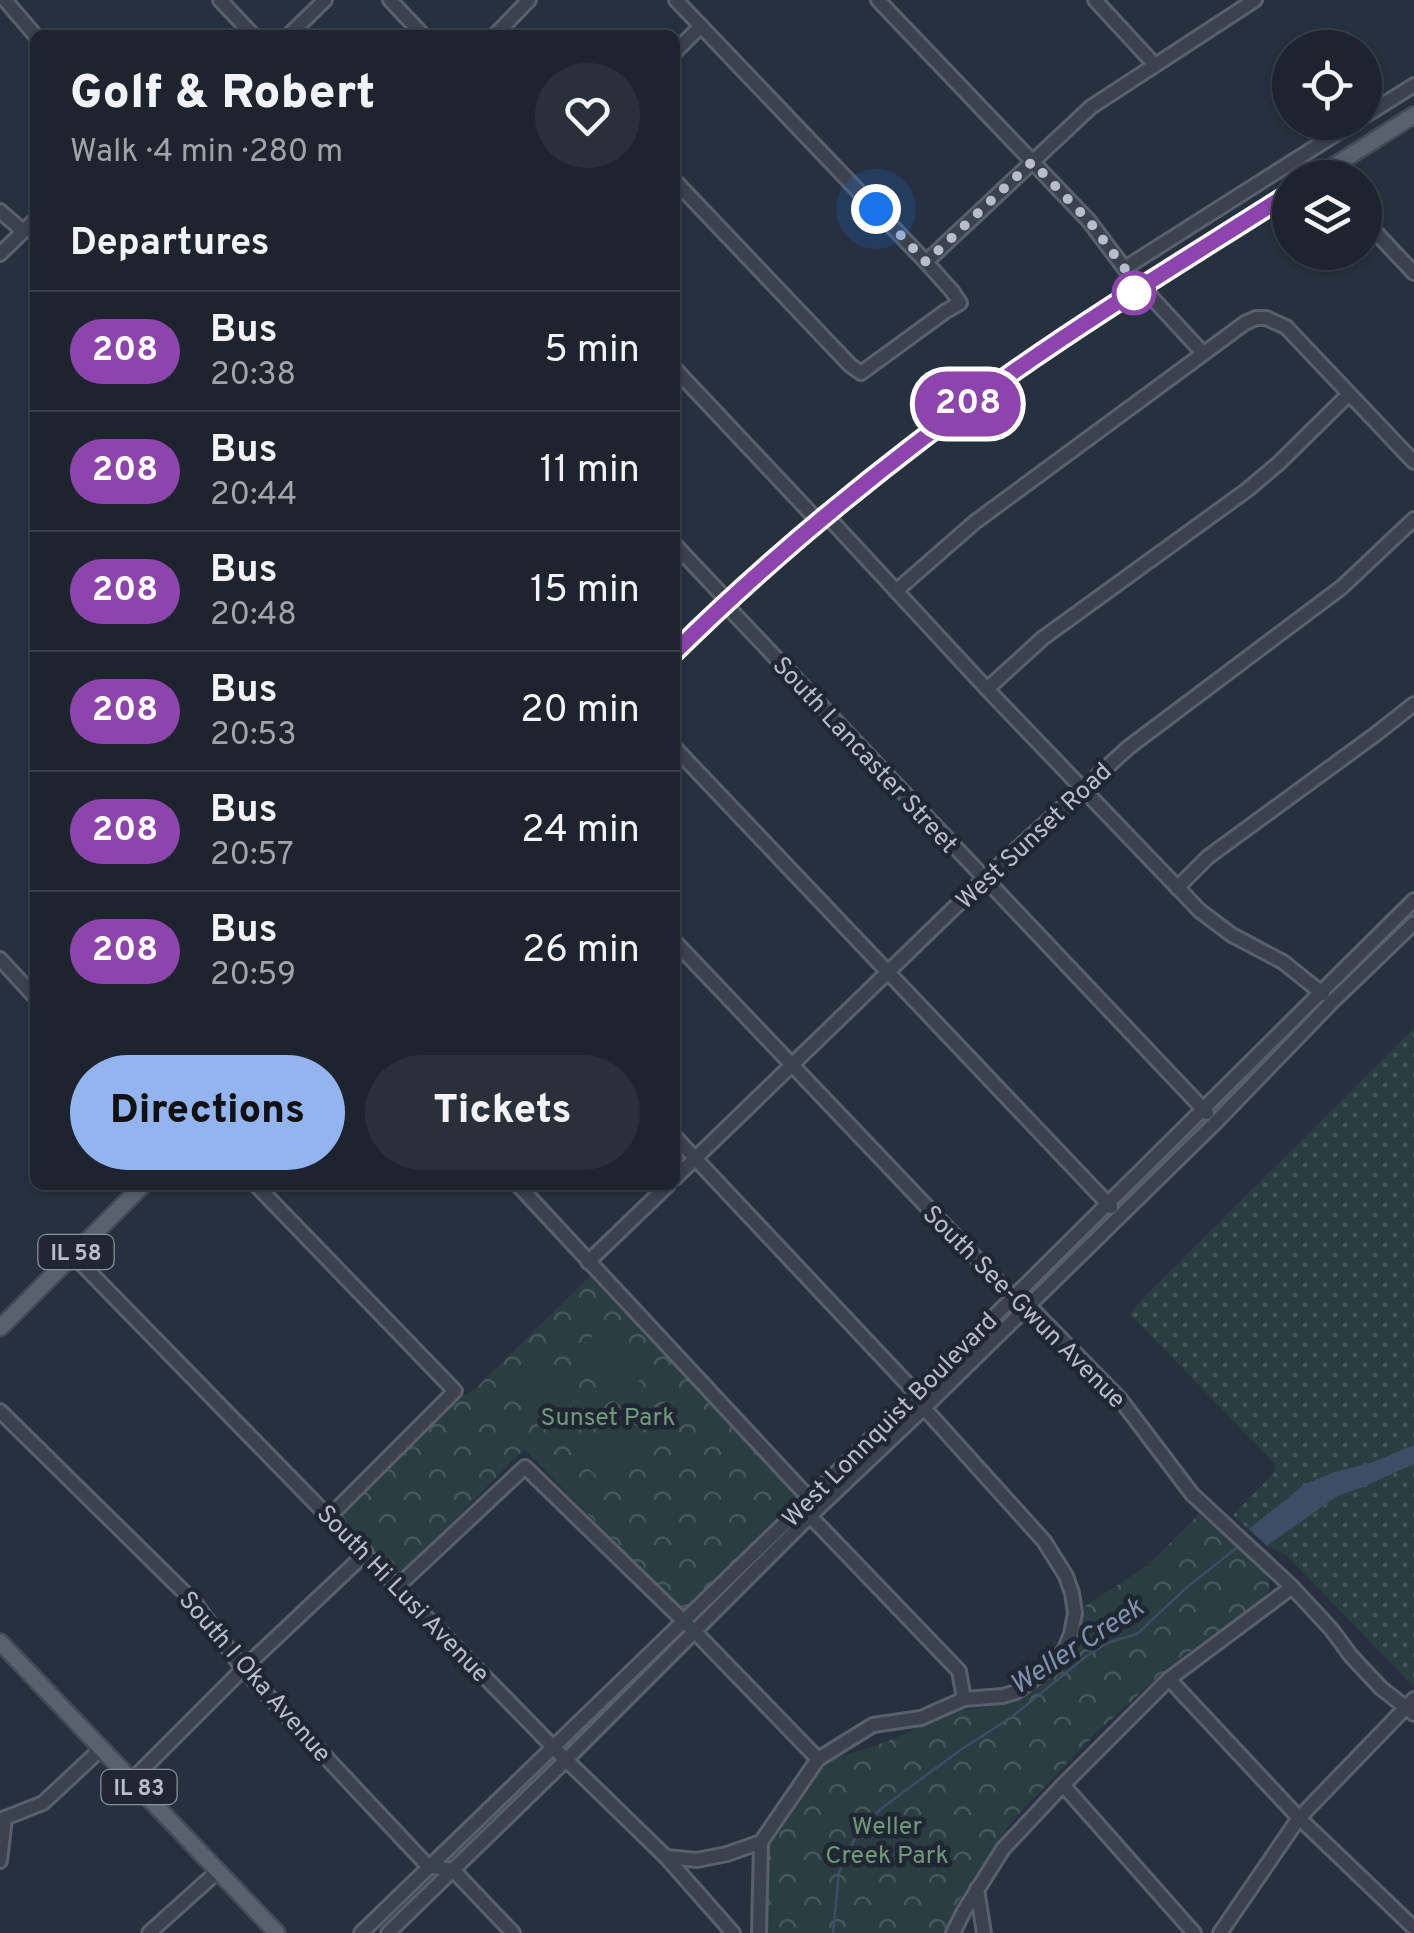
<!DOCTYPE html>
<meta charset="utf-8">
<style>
:root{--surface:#1d242e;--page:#2a303a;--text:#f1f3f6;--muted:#a0a4aa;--line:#3b414a;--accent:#94b4f0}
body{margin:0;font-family:Overpass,sans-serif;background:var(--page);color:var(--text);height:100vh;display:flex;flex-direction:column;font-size:38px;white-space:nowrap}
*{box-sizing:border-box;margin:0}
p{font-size:32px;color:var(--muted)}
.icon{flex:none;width:55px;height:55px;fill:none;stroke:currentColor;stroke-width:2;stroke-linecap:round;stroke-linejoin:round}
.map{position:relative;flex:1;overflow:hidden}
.side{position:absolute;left:30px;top:30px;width:650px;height:1160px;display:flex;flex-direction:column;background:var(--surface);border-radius:15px;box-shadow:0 2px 8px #0004,0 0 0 2px var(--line)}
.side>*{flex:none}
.badge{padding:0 20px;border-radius:32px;font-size:35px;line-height:65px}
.fabs{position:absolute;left:1272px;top:30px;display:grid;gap:20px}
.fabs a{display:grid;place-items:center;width:110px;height:110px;border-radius:50%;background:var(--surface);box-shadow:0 2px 8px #0004,0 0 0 2px var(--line);font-size:50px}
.you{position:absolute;width:50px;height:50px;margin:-25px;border:8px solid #fff;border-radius:50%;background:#1a73e8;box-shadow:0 0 0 15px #1a73e833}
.map>.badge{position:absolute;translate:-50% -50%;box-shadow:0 0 0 5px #fff}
h2{padding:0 40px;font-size:38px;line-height:90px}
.round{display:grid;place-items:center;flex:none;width:105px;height:105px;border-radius:52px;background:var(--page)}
.summary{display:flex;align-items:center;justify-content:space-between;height:170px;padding:0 40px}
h1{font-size:48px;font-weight:800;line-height:75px}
.action{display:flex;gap:20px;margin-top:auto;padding:20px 40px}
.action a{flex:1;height:115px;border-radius:60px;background:var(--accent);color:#111;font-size:40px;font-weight:800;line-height:115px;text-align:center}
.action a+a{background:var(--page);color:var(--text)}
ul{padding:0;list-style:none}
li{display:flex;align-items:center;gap:30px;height:120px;padding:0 40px;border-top:2px solid var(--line)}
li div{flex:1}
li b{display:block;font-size:38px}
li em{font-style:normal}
li .badge{min-width:110px;font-weight:700;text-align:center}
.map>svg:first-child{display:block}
.grass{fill:url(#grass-dots)}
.forest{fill:url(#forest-crowns)}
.pitch{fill:#2a3d40}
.water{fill:#3e4d65}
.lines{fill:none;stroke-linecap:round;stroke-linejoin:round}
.stream{stroke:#3e4d65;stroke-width:2.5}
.minor-casing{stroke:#59606c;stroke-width:18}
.major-casing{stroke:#444b57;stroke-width:20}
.minor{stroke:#3b424e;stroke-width:12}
.major{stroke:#59616e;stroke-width:15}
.line-casing{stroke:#fff;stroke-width:22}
.line{stroke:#8e44ad;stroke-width:15}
.walk{stroke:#b7bdc9;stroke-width:10;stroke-dasharray:0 18}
.stop-dot{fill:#fff;stroke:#8e44ad;stroke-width:5}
.labels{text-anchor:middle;stroke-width:9;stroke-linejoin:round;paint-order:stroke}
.shield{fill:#202733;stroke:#8a909c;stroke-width:2.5}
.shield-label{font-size:22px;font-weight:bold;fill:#b7bdc9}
.street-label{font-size:25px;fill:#b7bdc9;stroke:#202733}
.park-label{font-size:25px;fill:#70987a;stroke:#202733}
.water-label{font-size:28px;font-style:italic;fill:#8192ae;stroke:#202733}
</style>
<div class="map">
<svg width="1414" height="1933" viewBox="0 0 1414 1933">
<defs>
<pattern id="grass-dots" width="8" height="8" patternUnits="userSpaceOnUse" patternTransform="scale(2.5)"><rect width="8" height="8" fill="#2a3d40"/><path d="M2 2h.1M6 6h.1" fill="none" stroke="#47575a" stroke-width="1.8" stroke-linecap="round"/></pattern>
<pattern id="forest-crowns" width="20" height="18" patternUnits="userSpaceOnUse" patternTransform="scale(2.5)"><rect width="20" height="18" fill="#2a3d40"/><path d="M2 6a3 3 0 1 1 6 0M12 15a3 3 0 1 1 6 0" fill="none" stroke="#47575a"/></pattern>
</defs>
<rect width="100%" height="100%" fill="#27303e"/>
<path class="grass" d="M1414,1028V1683L1412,1685L1286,1555L1267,1546L1233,1515L1273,1474L1275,1464L1130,1314L1147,1294Z"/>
<g class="forest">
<path d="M590,1276L798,1494L800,1500L687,1610L680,1608L524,1449L403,1572L399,1573L390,1571L341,1521L342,1509L457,1398L473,1391Z"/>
<path d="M1199,1514L1262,1570C1270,1581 1272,1586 1265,1597L1171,1665L1096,1733L1013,1820L957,1904L944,1933H767V1850L773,1832L816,1773L830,1760L886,1742L956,1711L1006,1704L1033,1692L1053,1676L1068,1660L1076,1643L1085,1606L1147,1566Z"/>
</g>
<g class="pitch">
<path d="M608,1322L652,1368L619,1399L576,1352Z"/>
<path d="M543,1365C550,1369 559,1373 565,1378C586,1400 562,1422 543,1430C509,1396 508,1398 543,1365Z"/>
<path d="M620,1411L653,1442L610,1488L577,1458Z"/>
</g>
<path class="water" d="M1414,1445V1464L1363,1487L1337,1496L1267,1546L1249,1529L1305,1484L1335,1472L1373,1462Z"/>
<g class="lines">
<path class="stream" d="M833,1933L839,1872L860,1828L882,1808L959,1751L1013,1716L1084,1658L1107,1643L1137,1634L1186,1588L1239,1546"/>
<g class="minor-casing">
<g id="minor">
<path d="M5,0L35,35"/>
<path d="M220,0L253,35"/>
<path d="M390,0L423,35"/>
<path d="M878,0L1089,221L1140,289"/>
<path d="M1095,0L1155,65"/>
<path d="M289,35L325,0"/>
<path d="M495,35L529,0"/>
<path d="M675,52L701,26"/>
<path d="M1365,116L1414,85"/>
<path d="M675,181L850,365L861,373L946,311L960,303L952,291L926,262L676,0"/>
<path d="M0,211L23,231"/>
<path d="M1365,221L1414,273"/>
<path d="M0,254L35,220"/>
<path d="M926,262L1091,107L1255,0"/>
<path d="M1125,268L1355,122"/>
<path d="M1142,287L1203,353"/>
<path d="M675,369L818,521"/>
<path d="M826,515L987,689L1200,911L1232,935L1283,962L1323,994"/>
<path d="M675,545L727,600"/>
<path d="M896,591L975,522L1245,323L1256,318H1266L1286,327L1414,462"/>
<path d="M724,603L1207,1113"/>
<path d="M987,689L1043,638L1247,490L1279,463L1349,394"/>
<path d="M675,748L1111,1207"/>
<path d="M1177,888L1208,857L1376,734L1414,704"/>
<path d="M675,942L1013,1297L1028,1305L1120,1399L1192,1494L1292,1587L1331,1629L1351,1656L1381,1688L1414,1714"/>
<path d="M0,959L35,997"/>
<path d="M675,1178L984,879L1129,747L1342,587L1414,519"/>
<path d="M256,1185L455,1391L330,1516"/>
<path d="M518,1185L810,1499V1516L959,1671L964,1699"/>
<path d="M73,1255L560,1754L666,1857L733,1933"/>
<path d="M588,1262L668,1185"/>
<path d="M0,1411L195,1603L243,1669L428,1866L453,1870L513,1933"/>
<path d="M398,1586L525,1467L695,1632L818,1759"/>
<path d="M1169,1679L1299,1818L1414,1928"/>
<path d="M132,1780L243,1669L366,1553"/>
<path d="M1063,1785L1194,1933"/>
<path d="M5,1818L43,1803L102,1748"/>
<path d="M666,1857L697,1860L727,1854L761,1842L818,1759L873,1725L921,1718L964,1699L1003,1696L1016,1692L1051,1667L1065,1649L1071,1634L1075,1613L1072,1593L1066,1576L1044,1541L924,1408L915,1392L675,1137"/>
<path d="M0,1861L5,1818"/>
<path d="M977,1889L984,1933"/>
<path d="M149,1933L218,1871"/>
<path d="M361,1933L810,1499L1414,900"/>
<path d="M388,1933L566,1760L810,1516L924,1408L1216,1122L1332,1002L1414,923"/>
<path d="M759,1933L761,1842"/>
<path d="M953,1933L964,1911L1003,1849L1063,1785L1169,1679L1292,1587"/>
<path d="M1220,1933L1299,1818L1414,1699"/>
</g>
</g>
<g class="major-casing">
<g id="major">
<path d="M1315,178L1414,115"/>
<path d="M675,652C777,550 890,458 1009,375C1100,311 1196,253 1290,194"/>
<path d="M0,1328L143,1185"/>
<path d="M0,1642L277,1933"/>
</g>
</g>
<use href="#minor" class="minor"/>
<use href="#major" class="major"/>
</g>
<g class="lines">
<g class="line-casing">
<path id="line" d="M675,652C778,550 891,459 1009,375C1100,311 1196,253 1290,193"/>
</g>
<use href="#line" class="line"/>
<path class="walk" d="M876,209L926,262L1032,162L1089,221L1140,289L1134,293"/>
</g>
<circle class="stop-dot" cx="1134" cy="293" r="20"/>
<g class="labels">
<g class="shield">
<rect x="38.5" y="1235" width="75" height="34" rx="8"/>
<rect x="101.5" y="1770" width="75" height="34" rx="8"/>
</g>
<g class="shield-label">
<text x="76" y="1260">IL 58</text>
<text x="139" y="1795">IL 83</text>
</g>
<g class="street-label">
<text transform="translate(866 754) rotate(47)" y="9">South Lancaster Street</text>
<text transform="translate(1033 835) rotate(-43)" y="9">West Sunset Road</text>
<text transform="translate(1025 1306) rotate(45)" y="9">South See-Gwun Avenue</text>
<text transform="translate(889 1419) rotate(-45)" y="9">West Lonnquist Boulevard</text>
<text transform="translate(404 1593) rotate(46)" y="9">South Hi Lusi Avenue</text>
<text transform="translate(256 1676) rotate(49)" y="9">South I Oka Avenue</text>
</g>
<g class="park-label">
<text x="608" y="1425">Sunset Park</text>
<text x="887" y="1834">Weller<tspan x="887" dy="29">Creek Park</tspan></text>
</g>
<g class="water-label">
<text transform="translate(1076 1645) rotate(-33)" y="10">Weller Creek</text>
</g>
</g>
</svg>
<div class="fabs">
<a><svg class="icon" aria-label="locate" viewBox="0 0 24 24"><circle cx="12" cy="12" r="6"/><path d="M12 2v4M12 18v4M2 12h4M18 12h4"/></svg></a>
<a><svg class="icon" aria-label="layers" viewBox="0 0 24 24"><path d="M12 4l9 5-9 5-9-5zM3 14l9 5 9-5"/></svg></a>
</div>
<div class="you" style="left:876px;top:209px"></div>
<b class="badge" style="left:968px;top:404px;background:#8e44ad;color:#fff">208</b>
<section class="side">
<div class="summary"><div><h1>Golf &amp; Robert</h1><p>Walk · 4 min · 280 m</p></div><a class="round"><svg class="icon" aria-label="heart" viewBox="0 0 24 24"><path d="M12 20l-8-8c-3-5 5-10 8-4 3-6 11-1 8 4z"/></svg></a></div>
<h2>Departures</h2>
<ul>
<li><span class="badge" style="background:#8e44ad;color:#fff">208</span><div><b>Bus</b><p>20:38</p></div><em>5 min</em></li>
<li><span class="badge" style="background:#8e44ad;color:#fff">208</span><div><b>Bus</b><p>20:44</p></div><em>11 min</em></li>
<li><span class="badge" style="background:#8e44ad;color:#fff">208</span><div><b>Bus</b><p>20:48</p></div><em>15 min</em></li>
<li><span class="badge" style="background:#8e44ad;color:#fff">208</span><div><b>Bus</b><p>20:53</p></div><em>20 min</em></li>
<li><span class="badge" style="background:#8e44ad;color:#fff">208</span><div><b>Bus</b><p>20:57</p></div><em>24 min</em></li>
<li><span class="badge" style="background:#8e44ad;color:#fff">208</span><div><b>Bus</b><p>20:59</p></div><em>26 min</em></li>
</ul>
<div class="action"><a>Directions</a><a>Tickets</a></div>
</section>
</div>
